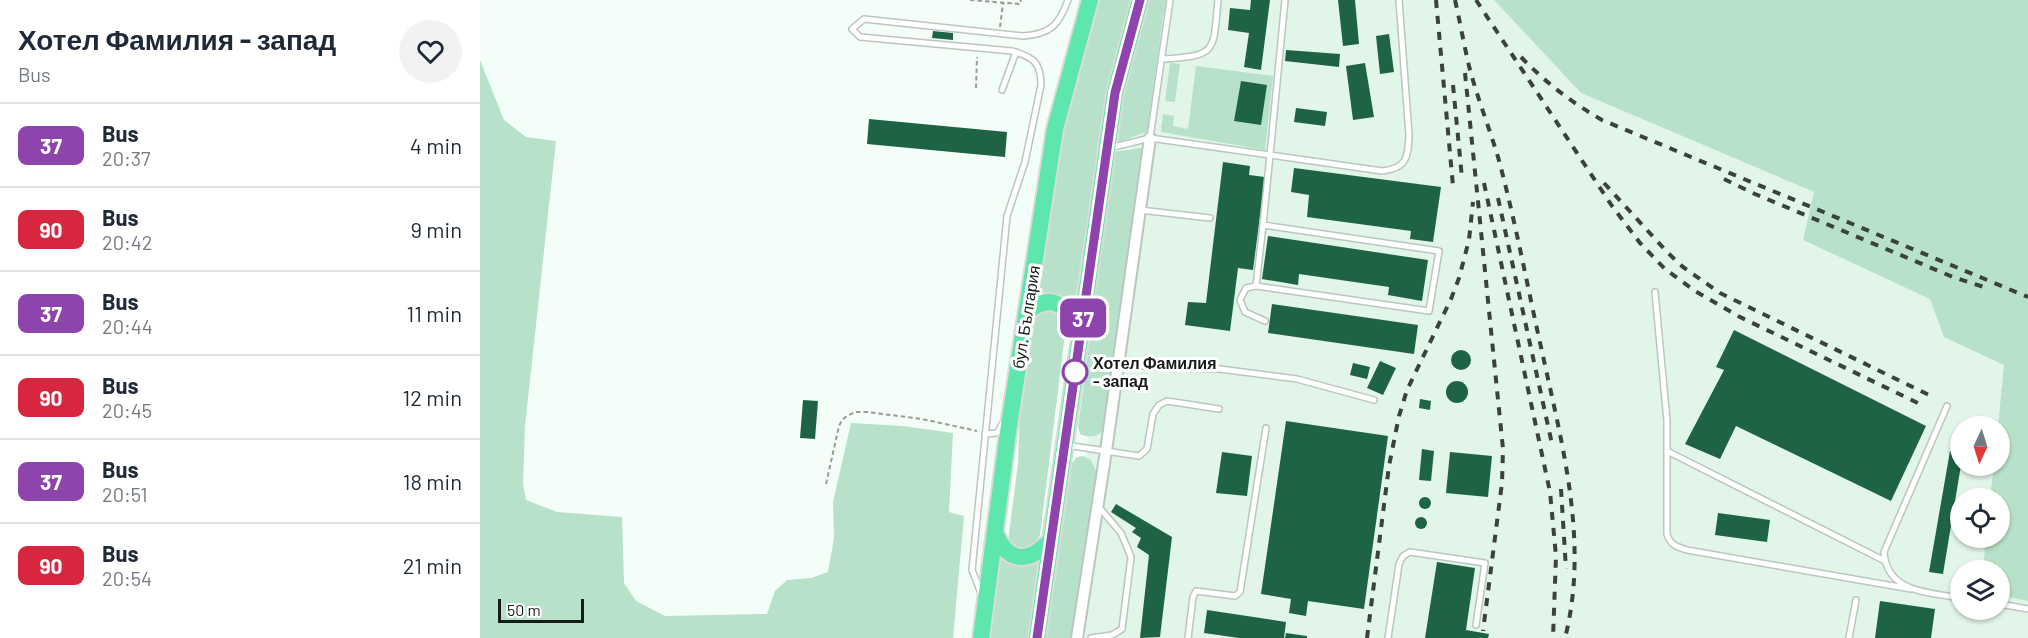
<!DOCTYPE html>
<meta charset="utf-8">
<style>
:root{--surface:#fff;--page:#f2f2f3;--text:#1f2937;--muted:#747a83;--line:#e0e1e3}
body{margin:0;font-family:Barlow,sans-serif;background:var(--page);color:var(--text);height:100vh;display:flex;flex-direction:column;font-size:22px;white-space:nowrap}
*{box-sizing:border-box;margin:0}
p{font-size:20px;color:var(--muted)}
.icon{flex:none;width:33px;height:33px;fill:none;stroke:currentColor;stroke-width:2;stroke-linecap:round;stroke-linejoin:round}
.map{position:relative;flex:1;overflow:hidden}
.details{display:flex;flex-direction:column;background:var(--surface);width:480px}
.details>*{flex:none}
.badge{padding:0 12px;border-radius:9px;font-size:21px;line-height:39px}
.needle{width:39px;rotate:184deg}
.controls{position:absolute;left:1470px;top:416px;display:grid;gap:12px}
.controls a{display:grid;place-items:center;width:60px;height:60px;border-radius:50%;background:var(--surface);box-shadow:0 2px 4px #0004;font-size:30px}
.scale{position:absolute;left:18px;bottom:15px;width:86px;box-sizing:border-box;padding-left:6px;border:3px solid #171c19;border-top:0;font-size:16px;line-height:21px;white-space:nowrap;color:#171c19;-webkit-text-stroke:4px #fff;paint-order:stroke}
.map>.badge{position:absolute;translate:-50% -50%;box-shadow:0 0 0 3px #fff}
.round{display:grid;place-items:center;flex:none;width:63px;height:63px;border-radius:32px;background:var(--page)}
.summary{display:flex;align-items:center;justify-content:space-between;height:102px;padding:0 18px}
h1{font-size:28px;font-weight:700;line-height:45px}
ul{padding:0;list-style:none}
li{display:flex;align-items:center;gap:18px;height:84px;padding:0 18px;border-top:2px solid var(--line)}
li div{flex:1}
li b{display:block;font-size:22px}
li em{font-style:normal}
li .badge{min-width:66px;font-weight:700;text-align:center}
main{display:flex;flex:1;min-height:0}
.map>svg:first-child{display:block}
.built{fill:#e1f5e9;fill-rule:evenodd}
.green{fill:#b7e2c9}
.building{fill:#1e6444}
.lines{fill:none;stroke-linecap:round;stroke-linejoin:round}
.service-casing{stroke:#bbc6bf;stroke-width:8}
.minor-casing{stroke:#bbc6bf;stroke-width:14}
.trunk-casing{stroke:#dadbda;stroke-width:20}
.path{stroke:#959e98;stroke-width:2;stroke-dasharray:4.5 3;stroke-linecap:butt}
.service{stroke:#fff;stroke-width:5}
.minor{stroke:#fff;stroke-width:10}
.trunk{stroke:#5ee7ac;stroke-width:16}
.rail{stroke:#3b413d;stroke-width:4;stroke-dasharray:8 8;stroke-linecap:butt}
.line-casing{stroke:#fff;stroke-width:14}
.line{stroke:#8e44ad;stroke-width:9}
.stop-dot{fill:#fff;stroke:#8e44ad;stroke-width:3}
.labels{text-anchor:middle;stroke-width:6;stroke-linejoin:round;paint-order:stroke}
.street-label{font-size:16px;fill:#171c19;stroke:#fff}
.stop-label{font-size:16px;font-weight:bold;fill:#171c19;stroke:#fff;text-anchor:start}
</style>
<main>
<section class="details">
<div class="summary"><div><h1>Хотел Фамилия - запад</h1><p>Bus</p></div><a class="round"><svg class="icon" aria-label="heart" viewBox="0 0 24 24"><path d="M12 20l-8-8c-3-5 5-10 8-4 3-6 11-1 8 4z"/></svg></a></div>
<ul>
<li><span class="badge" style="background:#8e44ad;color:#fff">37</span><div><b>Bus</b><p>20:37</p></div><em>4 min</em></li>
<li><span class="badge" style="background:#d7263d;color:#fff">90</span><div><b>Bus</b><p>20:42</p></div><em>9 min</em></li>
<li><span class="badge" style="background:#8e44ad;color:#fff">37</span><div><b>Bus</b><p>20:44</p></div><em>11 min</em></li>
<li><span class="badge" style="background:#d7263d;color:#fff">90</span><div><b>Bus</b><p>20:45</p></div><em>12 min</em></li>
<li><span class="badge" style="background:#8e44ad;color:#fff">37</span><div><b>Bus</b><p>20:51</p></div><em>18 min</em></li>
<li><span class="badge" style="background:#d7263d;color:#fff">90</span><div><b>Bus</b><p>20:54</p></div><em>21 min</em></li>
</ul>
</section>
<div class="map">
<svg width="1548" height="638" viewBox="0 0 1548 638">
<rect width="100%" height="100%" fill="#f2fef7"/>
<path class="built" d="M680,0H1014L1101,93L1548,283V638H580L634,257L669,42ZM1480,426H1520V465H1480ZM1480,498H1520V537H1480ZM1480,570H1520V609H1480Z"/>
<g class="green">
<path d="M619,0H654L621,131L594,308L555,299C571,198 584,96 619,0Z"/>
<path d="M667,0H689L687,15H683L668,131L640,142L634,137L641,91Z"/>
<path d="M1014,0H1548V601L1520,595V570H1503L1506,537H1520V498H1510L1514,465H1520V426H1518L1524,365L1464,337L1450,299L1323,240L1334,192L1101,93Z"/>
<path d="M0,60L24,120L46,137L76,141L45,426L43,484L46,500L77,512L142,517L144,583L156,601L185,616L287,614L295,591L307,580L331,578L348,572L354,538L353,502L371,423L423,426L473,433L469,512L484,516L473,638H0Z"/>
<path d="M690,63L700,64L695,102L685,101Z"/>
<path d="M716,66L793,76L785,150L681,132L683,114L694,116L693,126L708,129Z"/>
<path d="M667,147L628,424C621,435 613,440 600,434L598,427L611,330L610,289L632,152Z"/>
<path d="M572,307L582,315L586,326L560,535L551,549L534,550L528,542L538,463L540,407L554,317L560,310Z"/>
<path d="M603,456L611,460L618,475L593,638H562L574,589L592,463L597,457Z"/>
<path d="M520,554L558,560L548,638H508Z"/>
</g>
<g class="building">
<path d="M771,0H790L781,70L764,67L769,33L748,30L750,8L770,10Z"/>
<path d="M858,0H875L879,44L863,46Z"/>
<path d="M453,31L473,33V40L452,38Z"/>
<path d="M909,34L914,72L900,74L896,36Z"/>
<path d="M806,50L860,54L859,67L805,61Z"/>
<path d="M885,63L894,117L873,120L866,66Z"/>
<path d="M761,81L787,85L781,125L754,121Z"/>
<path d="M816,108L847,112L845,126L814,122Z"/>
<path d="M389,119L527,132L525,157L387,144Z"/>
<path d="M743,162L770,166L769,175L785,177L773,270L758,268L750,331L705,325L708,302L726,303Z"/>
<path d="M814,168L961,187L953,242L930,239L931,231L827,217L829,195L811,192Z"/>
<path d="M788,236L948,260L942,301L908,295L909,287L819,274L818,285L782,279Z"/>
<path d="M792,304L938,325L934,354L788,333Z"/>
<path d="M1254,330L1446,426L1411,501L1256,426L1240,459L1205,444L1244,370L1236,367Z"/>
<circle cx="981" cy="360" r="10"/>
<path d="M900,361L916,368L903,395L887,388Z"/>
<path d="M873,363L890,367L887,379L870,375Z"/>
<circle cx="977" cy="392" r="11"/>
<path d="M940,399L951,401L950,410L939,408Z"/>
<path d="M323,400L338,401L335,439L320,438Z"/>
<path d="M806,421L908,436L884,609L828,601L826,616L809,613L811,599L781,594Z"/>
<path d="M942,449L954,451L951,481L939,480Z"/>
<path d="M1470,451L1480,452L1481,465L1463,574L1449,572Z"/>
<path d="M742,452L772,456L767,496L736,493Z"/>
<path d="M970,452L1012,456L1008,497L966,493Z"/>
<circle cx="945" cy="503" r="6"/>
<path d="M636,504L692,537L680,637L660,638L669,555L657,547L661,538L652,532L656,528L631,512Z"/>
<path d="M1238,513L1290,520L1287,542L1235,535Z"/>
<circle cx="941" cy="523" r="6"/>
<path d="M957,562L995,568L986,630L1009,634L1008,638H945Z"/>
<path d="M1400,601L1455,609L1451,638H1395Z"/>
<path d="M727,610L806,622L804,638H759L724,633Z"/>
<path d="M806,633L827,636V638H805Z"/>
</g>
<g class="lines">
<g class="service-casing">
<g id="service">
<path d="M805,0L790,155L902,171C927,168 928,158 929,135L919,0"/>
<path d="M682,59C738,56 733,52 738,0"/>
<path d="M522,90L536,52"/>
<path d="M670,138L690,0"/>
<path d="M630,148L670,138L790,155L783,225"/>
<path d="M660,210L730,218"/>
<path d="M776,286L783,225L959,251L949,311L776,286L766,288L760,300L765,312L785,321"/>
<path d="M1175,292L1187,421V534C1190,545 1197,547 1207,550L1431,589"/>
<path d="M638,365L740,369L817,379L894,400"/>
<path d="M1467,406L1404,552C1407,593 1448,592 1480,598"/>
<path d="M505,434L517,433L523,423"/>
<path d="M586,445L659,456L667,449L673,414L679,405L687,401L739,409"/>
<path d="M1187,451L1405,561"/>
<path d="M501,593L492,570L527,216L545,162L561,85C561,62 553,57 532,51L380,37L372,29L384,19L543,36C571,34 579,25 588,0"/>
<path d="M1520,604L1548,609"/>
<path d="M611,638L632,635L642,629L651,557L641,533L618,506"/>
<path d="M708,638L713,597L716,591L755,596L760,592L786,428"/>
<path d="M908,638L919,564L923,556L930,552L1005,563L996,625"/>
<path d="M1369,638L1376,600"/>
</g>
</g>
<g class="minor-casing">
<path id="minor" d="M597,638L626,451L670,138"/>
</g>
<g class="trunk-casing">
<g id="trunk">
<path d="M547,313C570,290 589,307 601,331"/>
<path d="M516,535C530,565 550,562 571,540"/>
<path d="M501,638L528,432L575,129L610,0"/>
<path d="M557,638L635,93L660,0"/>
</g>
</g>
<g class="path">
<path d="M490,0L540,4L541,0"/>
<path d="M520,27L523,3"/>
<path d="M496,88L497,57"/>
<path d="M346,484L359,426L362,420L367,416L375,412H387L442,419L497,431"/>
</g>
<use href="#service" class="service"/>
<use href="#minor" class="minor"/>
<use href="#trunk" class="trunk"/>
<g class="rail">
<path d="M956,0L973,186"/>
<path d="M975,0C980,22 984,45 989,66C997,97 1009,127 1018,157C1036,223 1048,290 1063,356C1083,448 1109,544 1085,638"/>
<path d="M996,0L1132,206L1160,243L1185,269L1215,291L1258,316L1444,406"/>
<path d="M1041,57C1066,83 1091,102 1122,120L1548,297"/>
<path d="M985,73L1023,449L1022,483L1003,631"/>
<path d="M973,85L982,178"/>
<path d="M1244,179L1275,194L1473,277L1510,289"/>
<path d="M1004,183L1070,492L1076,556L1073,638"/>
<path d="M1124,183L1188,253L1203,267L1240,293L1449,395"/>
<path d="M1018,198L1072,444"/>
<path d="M1081,489L1086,569"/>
<path d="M887,638L909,466L919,416L927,390L971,299L979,278L989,240L993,202"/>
</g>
</g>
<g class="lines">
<g class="line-casing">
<path id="line" d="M557,638L635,93L660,0"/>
</g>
<use href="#line" class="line"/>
</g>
<circle class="stop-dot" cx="595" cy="372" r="12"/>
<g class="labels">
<g class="street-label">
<text transform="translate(546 317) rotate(-81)" y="6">бул. България</text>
</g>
<g class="stop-label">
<text x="613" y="369">Хотел Фамилия<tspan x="613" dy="18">- запад</tspan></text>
</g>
</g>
</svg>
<div class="controls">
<a><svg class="needle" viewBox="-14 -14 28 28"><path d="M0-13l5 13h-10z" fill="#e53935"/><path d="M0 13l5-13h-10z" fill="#747a83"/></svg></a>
<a><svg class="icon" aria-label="locate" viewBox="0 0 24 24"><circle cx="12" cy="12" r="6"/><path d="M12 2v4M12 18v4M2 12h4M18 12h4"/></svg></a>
<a><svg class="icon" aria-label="layers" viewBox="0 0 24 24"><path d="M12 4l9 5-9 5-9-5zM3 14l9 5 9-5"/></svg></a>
</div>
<div class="scale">50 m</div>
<b class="badge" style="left:603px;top:318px;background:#8e44ad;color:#fff">37</b>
</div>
</main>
